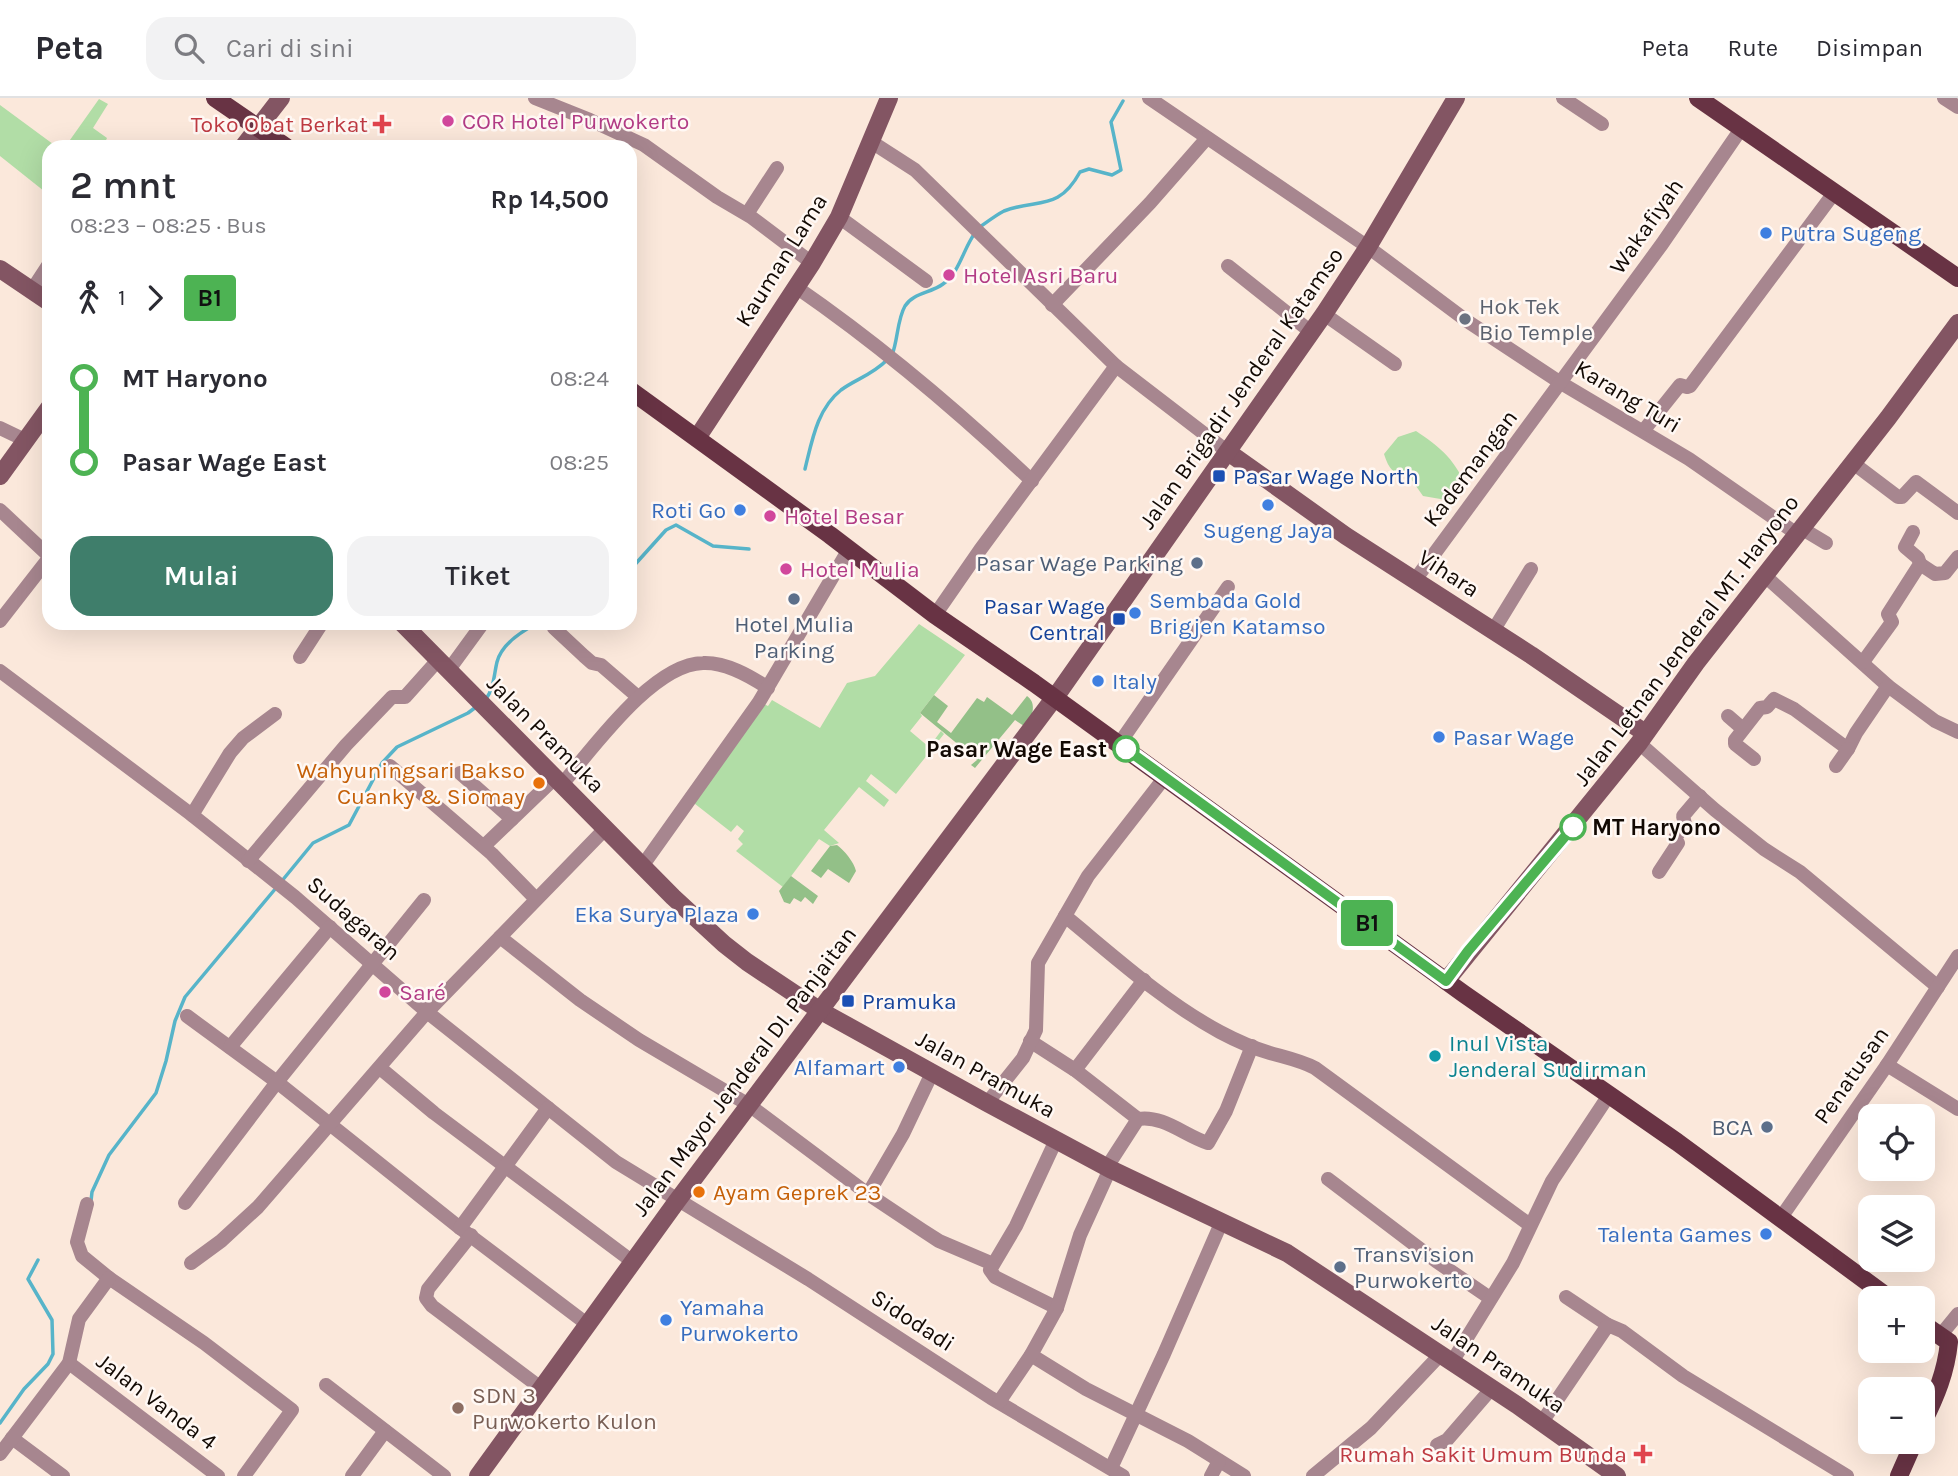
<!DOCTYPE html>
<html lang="id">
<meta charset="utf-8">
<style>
:root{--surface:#fff;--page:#f2f2f3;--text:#2b2b33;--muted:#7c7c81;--line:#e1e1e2;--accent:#3f7e6b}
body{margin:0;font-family:Karla,sans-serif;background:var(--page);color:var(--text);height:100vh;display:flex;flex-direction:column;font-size:26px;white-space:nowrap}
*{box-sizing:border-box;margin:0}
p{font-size:23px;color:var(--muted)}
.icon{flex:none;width:38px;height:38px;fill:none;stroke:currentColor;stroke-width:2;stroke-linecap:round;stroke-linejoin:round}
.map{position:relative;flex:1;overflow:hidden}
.side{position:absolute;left:42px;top:42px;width:595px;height:490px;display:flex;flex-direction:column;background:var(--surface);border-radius:21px;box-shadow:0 7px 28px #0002}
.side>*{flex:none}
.badge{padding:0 14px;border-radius:5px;font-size:24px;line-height:46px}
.controls{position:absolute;left:1858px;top:1006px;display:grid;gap:14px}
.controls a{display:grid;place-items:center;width:77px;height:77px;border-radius:14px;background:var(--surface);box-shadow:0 7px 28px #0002;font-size:35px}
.map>.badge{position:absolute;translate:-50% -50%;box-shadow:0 0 0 4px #fff}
.legs{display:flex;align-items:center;gap:10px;height:77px;padding:0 28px;font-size:23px}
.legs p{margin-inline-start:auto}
.overview{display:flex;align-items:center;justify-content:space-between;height:119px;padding:0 28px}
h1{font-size:38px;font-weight:600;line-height:52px}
.primary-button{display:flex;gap:14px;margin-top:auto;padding:14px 28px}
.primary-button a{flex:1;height:80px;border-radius:21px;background:var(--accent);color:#fff;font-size:28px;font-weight:600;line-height:80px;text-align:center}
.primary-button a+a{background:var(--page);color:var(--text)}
ul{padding:0 28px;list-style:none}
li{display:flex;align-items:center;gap:24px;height:84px;font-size:26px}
li i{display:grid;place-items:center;width:10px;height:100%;margin:0 9px;background:currentColor}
li i::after{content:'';width:18px;height:18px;margin:-9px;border:5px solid;border-radius:50%;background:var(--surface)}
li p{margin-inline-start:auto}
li:first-child i{background:linear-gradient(#0000 50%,currentColor 0)}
li:last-child i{background:linear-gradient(currentColor 50%,#0000 0)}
header{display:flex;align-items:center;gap:42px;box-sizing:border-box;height:98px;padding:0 35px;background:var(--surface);border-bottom:2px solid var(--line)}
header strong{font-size:33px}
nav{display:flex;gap:38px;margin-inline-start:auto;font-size:24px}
.search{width:490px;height:63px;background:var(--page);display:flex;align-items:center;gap:18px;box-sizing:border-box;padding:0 24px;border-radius:21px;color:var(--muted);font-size:26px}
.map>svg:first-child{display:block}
.green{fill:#b1dda6}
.forest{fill:#93c088}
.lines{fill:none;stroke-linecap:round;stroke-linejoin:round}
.stream{stroke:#57b4c9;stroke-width:3.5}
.street{stroke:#a7868f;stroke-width:14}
.secondary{stroke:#835563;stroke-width:18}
.primary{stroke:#683344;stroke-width:18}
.line-1-casing{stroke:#fff;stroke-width:16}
.line-1{stroke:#4db353;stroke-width:10}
.hotel-dot{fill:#d1479c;stroke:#fff8f4;stroke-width:2.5}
.health-dot{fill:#e0444e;stroke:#fff8f4;stroke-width:2.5}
.shop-dot{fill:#3f7fe0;stroke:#fff8f4;stroke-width:2.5}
.worship-dot{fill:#6b7280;stroke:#fff8f4;stroke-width:2.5}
.transit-dot{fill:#1a4fb4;stroke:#fff8f4;stroke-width:2.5}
.service-dot{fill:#5c6f8a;stroke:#fff8f4;stroke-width:2.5}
.stop-1-dot{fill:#fff;stroke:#4db353;stroke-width:3.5}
.food-dot{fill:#e8710a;stroke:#fff8f4;stroke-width:2.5}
.culture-dot{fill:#0f9aa8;stroke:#fff8f4;stroke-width:2.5}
.education-dot{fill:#8d6e63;stroke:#fff8f4;stroke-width:2.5}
.labels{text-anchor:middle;stroke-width:5;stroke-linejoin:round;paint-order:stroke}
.hotel-label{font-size:23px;fill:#b23c85;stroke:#fff8f4;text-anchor:start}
.health-label{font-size:23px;fill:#be3a42;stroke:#fff8f4;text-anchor:end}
.street-label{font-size:23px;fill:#120903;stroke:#fff8f4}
.shop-label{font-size:23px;fill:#366cbe;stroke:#fff8f4;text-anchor:start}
.worship-label{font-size:23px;fill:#5b616d;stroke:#fff8f4;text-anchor:start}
.transit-label{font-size:23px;fill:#164399;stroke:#fff8f4;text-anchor:start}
.service-label{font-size:23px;fill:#4e5e75;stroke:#fff8f4;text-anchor:end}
.stop-label{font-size:23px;font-weight:bold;fill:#120903;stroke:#fff8f4;text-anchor:end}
.food-label{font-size:23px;fill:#c56008;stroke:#fff8f4;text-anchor:end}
.culture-label{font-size:23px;fill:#0d838f;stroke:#fff8f4;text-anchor:start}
.education-label{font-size:23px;fill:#785e54;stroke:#fff8f4;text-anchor:start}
</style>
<header>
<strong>Peta</strong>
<div class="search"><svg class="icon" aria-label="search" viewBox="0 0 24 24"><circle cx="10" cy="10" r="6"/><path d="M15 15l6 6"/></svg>Cari di sini</div>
<nav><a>Peta</a><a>Rute</a><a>Disimpan</a></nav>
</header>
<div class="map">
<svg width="1958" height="1378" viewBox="0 0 1958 1378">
<rect width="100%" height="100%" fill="#fbe8db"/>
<g class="green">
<path d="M99,1L108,6L93,30L107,40L103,49H65Z"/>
<path d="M0,7L57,49H49V97L0,58Z"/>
<path d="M1416,333C1440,349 1452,359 1465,385L1452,403L1423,398L1409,378C1393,377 1389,371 1384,356L1398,339Z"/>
<path d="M919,526L965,557L920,615L922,618L910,633L929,649L941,633L944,636L896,696L871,676L866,683L889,702L884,709L859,689L824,732L839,745L830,748L819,741L783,789L736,753L743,746L738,741L744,733L737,727L731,734L690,702L760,604L768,608L772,602L820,630L847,585L875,578Z"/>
</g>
<g class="forest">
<path d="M934,597L948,608L937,624L951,635L977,600L984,604L987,599L1012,617L1027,598C1038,606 1031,619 1027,630L1015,622L975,670L971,667L977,662L920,615Z"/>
<path d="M837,747C844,752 854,764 856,773L849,785L828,771L821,780L811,773L830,748Z"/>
<path d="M791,778L818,798L813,806L805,799L801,804L794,800L790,806L784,804L779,793Z"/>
</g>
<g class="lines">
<g class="stream">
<path d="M980,129C987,124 996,117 1004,113C1038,100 1058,114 1080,74L1089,71L1112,77L1121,72L1111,24L1123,3"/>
<path d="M892,257C898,242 897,222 905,208C913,195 931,195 943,186C960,174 963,151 975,135"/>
<path d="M805,371C812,343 817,311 841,292C856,281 872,277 887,262"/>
<path d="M630,472L666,432L676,427L713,448L749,451"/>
<path d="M485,602C494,592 494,576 497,564C502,545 522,533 538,525"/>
<path d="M281,784L313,745L349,727L382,665L397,649L468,615L476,609"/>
<path d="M91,1103L92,1094L109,1057L156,995L166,963L175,923L185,899L276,790"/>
<path d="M0,1325L24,1291L48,1266L53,1256L52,1222L28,1181L38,1162"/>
</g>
<g class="street">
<path d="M535,0L590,22L644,47L717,99L751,119L812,165"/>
<path d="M1149,0L1368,149L1467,223L1561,285L1689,361L1797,436"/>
<path d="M1563,0L1602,26"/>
<path d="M1944,0L1958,9"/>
<path d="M870,43L915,72L1116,268L1228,354"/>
<path d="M747,116L777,70"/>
<path d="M839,119L926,183"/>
<path d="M1228,168L1311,234"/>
<path d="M796,189C880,247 958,313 1032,383"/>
<path d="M32,192L49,166"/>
<path d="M1052,207L1150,105L1207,40"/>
<path d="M1324,216L1395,266"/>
<path d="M0,330L25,342"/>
<path d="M1644,332L1680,287L1687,289L1690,288L1834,95"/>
<path d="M1853,365L1898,399H1902L1916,384L1958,415"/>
<path d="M0,412L49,458"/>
<path d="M1801,430L1826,445"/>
<path d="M1920,466L1935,476L1945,475L1958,459"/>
<path d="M1765,478L1888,588L1935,623L1958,634"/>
<path d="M1415,482L1662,146L1741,31"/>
<path d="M935,517L980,452L1116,268"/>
<path d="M0,523L49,460"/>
<path d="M554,530L584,558L592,565L601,567L638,599"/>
<path d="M1493,533L1531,471"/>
<path d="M300,559L322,525"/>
<path d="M1863,564L1892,524L1888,516L1920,466L1918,460L1905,449L1913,434"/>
<path d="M0,573L192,717L295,799L427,914L616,1064L808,1181L991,1300L1123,1378"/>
<path d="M448,573L483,525"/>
<path d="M1728,618L1743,631"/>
<path d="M1639,645L1715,712L1764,751L1800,774L1938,889"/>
<path d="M1119,646L1228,489"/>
<path d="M1754,661L1735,646V642L1760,610L1767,609L1774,601L1794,611L1848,651L1856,635L1888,588"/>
<path d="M390,668L492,756L536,801"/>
<path d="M1836,668L1848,651"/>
<path d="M460,675L512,721"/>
<path d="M563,685C594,649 653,566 703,565C726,564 750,578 768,590"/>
<path d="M192,717L230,655L243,640L275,616"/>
<path d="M484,748L556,679"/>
<path d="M248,763L346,647L392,599H405L439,561"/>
<path d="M643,767L759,604L849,451"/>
<path d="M1659,774L1678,745L1675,740L1685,726L1683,718L1700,698"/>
<path d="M1065,818C1115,859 1163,903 1220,934C1235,942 1253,950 1270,955C1287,960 1299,962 1315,970L1530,1127"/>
<path d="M500,839L580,902L639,942L749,1007L868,1096L922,1132L939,1143L993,1166"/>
<path d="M187,918L277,984L460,1130L587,1226"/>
<path d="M1030,943L1075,972L1138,1021"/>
<path d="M230,949L330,829"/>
<path d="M1887,967L1958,1011"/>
<path d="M380,970L434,1015L633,1164"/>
<path d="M1075,972L1144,882"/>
<path d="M987,1005L1023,960L1036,932L1038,865L1088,778L1165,679"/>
<path d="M1056,1042L1016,1128L990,1172L995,1179L1057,1210"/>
<path d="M1107,1069L1138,1021C1164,1017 1185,1038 1208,1045L1226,1013L1252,948"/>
<path d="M1328,1081L1436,1163L1490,1200"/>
<path d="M868,1096L903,1036L932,975"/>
<path d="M185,1105L277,984L424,802"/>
<path d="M87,1106L77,1144L82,1158L109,1180L204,1245L292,1312L244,1378"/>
<path d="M1780,1121L1887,967L1958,858"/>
<path d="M460,1130L548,1010"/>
<path d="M471,1137L428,1191L426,1200L432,1208L541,1290"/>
<path d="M191,1165L221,1143L258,1109L427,914L606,730"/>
<path d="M1566,1199L1608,1227"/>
<path d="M1940,1238L1958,1216"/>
<path d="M1031,1257L1086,1291L1188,1343L1244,1378"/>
<path d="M1452,1264L1513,1165L1552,1083L1609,997"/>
<path d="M69,1265L218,1378"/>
<path d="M326,1287L444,1378"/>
<path d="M999,1304L1031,1257L1057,1210L1080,1137L1110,1071"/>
<path d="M1542,1324L1608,1227L1622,1233L1683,1278L1847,1378"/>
<path d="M12,1340L63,1378"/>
<path d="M1437,1347L1447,1342L1492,1290"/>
<path d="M0,1356L69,1265L79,1221L109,1180"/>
<path d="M1111,1370L1164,1256L1222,1123"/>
<path d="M352,1378L385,1333"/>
<path d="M1211,1378L1219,1363"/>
<path d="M1313,1378L1371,1330L1440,1257"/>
</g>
<g class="secondary">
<path d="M243,49L281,0"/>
<path d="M0,171L49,204"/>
<path d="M697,340L812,165L839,119L889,0"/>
<path d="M1228,354L1346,438L1531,557L1645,635"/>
<path d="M0,378L49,310"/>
<path d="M402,525L673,799L724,846L747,864L819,912L987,1005L1110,1071L1287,1155L1517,1307L1617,1378"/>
<path d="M1446,883L1639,645L1696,565L1888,320L1958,225"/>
<path d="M478,1378L677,1103L1061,591L1324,216L1368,149L1456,0"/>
</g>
<g class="primary">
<path d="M215,0L286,49"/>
<path d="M1698,0L1958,180"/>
<path d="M630,292L830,437L935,517L1034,585L1464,896L1677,1044L1889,1200"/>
<path d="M1923,1226L1949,1244C1946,1274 1936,1298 1923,1324"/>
<path d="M1899,1378L1914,1344"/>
</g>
</g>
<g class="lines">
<g class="line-1-casing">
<path id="line-1" d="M1126,651L1446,883L1468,853L1573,729"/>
</g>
<use href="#line-1" class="line-1"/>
</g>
<g class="hotel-dot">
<circle cx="448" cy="23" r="7"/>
<circle cx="949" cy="177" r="7"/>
<circle cx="770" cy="418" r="7"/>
<circle cx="786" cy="471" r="7"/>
<circle cx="385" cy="894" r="7"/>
</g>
<g class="health-dot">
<path d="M378.5 15.5h7v7h7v7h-7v7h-7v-7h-7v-7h7z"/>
<path d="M1639.5 1345.5h7v7h7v7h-7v7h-7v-7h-7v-7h7z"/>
</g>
<g class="shop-dot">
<circle cx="1766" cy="135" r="7"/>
<circle cx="1268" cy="407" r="7"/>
<circle cx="740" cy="412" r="7"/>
<circle cx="1135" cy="515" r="7"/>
<circle cx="1098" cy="583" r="7"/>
<circle cx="1439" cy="639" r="7"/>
<circle cx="753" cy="816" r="7"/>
<circle cx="899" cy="969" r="7"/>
<circle cx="1766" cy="1136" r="7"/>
<circle cx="666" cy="1222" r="7"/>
</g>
<circle class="worship-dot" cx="1465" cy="221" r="7"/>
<g class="transit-dot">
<rect x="1212" y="371" width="14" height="14" rx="3.5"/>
<rect x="1112" y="514" width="14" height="14" rx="3.5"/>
<rect x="841" y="896" width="14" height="14" rx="3.5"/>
</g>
<g class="service-dot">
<circle cx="1197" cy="465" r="7"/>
<circle cx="794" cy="501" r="7"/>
<circle cx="1767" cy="1029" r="7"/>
<circle cx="1340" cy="1169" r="7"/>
</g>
<g class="stop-1-dot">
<circle cx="1126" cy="651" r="12"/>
<circle cx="1573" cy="729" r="12"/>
</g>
<g class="food-dot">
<circle cx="539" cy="685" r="7"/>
<circle cx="699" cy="1094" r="7"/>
</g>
<circle class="culture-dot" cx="1435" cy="958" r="7"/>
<circle class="education-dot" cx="458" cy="1310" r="7"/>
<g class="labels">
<g class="hotel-label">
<text x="462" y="31">COR Hotel Purwokerto</text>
<text x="963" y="185">Hotel Asri Baru</text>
<text x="784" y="426">Hotel Besar</text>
<text x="800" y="479">Hotel Mulia</text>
<text x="399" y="902">Saré</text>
</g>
<g class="health-label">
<text x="368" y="34">Toko Obat Berkat</text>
<text x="1627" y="1364">Rumah Sakit Umum Bunda</text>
</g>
<g class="street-label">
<text transform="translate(1646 128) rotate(-55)" y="8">Wakafiyah</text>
<text transform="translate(781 162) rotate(-58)" y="8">Kauman Lama</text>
<text transform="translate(1241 290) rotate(-55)" y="8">Jalan Brigadir Jenderal Katamso</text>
<text transform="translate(1628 298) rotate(31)" y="8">Karang Turi</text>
<text transform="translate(1470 370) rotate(-53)" y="8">Kademangan</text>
<text transform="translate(1449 475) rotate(33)" y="8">Vihara</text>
<text transform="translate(1686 542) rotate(-53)" y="8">Jalan Letnan Jenderal MT. Haryono</text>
<text transform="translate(546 636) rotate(45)" y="8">Jalan Pramuka</text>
<text transform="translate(354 820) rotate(41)" y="8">Sudagaran</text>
<text transform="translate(744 973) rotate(-53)" y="8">Jalan Mayor Jenderal DI. Panjaitan</text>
<text transform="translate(986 976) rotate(29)" y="8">Jalan Pramuka</text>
<text transform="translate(1851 977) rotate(-55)" y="8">Penatusan</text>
<text transform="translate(913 1222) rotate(33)" y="8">Sidodadi</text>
<text transform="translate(1499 1266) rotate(34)" y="8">Jalan Pramuka</text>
<text transform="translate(157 1303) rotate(37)" y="8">Jalan Vanda 4</text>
</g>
<g class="shop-label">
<text x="1780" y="143">Putra Sugeng</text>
<text x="726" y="420" text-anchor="end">Roti Go</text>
<text x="1268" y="440" text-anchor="middle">Sugeng Jaya</text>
<text x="1149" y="510">Sembada Gold<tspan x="1149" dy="26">Brigjen Katamso</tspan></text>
<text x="1112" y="591">Italy</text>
<text x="1453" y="647">Pasar Wage</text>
<text x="739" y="824" text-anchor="end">Eka Surya Plaza</text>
<text x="885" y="977" text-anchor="end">Alfamart</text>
<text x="1752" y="1144" text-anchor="end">Talenta Games</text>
<text x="680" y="1217">Yamaha<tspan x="680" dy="26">Purwokerto</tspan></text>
</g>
<g class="worship-label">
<text x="1479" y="216">Hok Tek<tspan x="1479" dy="26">Bio Temple</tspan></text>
</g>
<g class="transit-label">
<text x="1233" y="386">Pasar Wage North</text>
<text x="1105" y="516" text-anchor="end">Pasar Wage<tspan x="1105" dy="26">Central</tspan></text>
<text x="862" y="911">Pramuka</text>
</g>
<g class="service-label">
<text x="1183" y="473">Pasar Wage Parking</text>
<text x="794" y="534" text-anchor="middle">Hotel Mulia<tspan x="794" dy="26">Parking</tspan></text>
<text x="1753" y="1037">BCA</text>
<text x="1354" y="1164" text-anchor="start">Transvision<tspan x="1354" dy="26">Purwokerto</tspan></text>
</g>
<g class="stop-label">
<text x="1107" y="659">Pasar Wage East</text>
<text x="1592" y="737" text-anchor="start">MT Haryono</text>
</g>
<g class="food-label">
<text x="525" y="680">Wahyuningsari Bakso<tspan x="525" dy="26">Cuanky &amp; Siomay</tspan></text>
<text x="713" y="1102" text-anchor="start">Ayam Geprek 23</text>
</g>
<g class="culture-label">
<text x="1449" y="953">Inul Vista<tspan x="1449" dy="26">Jenderal Sudirman</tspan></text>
</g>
<g class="education-label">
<text x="472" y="1305">SDN 3<tspan x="472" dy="26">Purwokerto Kulon</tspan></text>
</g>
</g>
</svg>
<div class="controls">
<a><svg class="icon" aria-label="locate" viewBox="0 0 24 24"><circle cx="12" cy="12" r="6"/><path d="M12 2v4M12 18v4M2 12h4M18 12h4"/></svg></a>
<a><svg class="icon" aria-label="layers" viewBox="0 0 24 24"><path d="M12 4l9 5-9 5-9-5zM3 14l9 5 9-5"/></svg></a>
<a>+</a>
<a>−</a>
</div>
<b class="badge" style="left:1367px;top:825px;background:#4db353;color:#111">B1</b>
<section class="side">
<div class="overview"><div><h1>2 mnt</h1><p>08:23 – 08:25 · Bus</p></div><b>Rp 14,500</b></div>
<div class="legs"><svg class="icon" aria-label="walk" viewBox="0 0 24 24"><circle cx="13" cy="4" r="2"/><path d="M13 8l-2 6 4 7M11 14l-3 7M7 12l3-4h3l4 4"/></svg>1<svg class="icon" aria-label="forward" viewBox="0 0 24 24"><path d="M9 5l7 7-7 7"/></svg><b class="badge" style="background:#4db353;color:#111">B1</b></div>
<ul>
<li><i style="color:#4db353"></i><b>MT Haryono</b><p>08:24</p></li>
<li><i style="color:#4db353"></i><b>Pasar Wage East</b><p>08:25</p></li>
</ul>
<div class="primary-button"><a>Mulai</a><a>Tiket</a></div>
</section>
</div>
